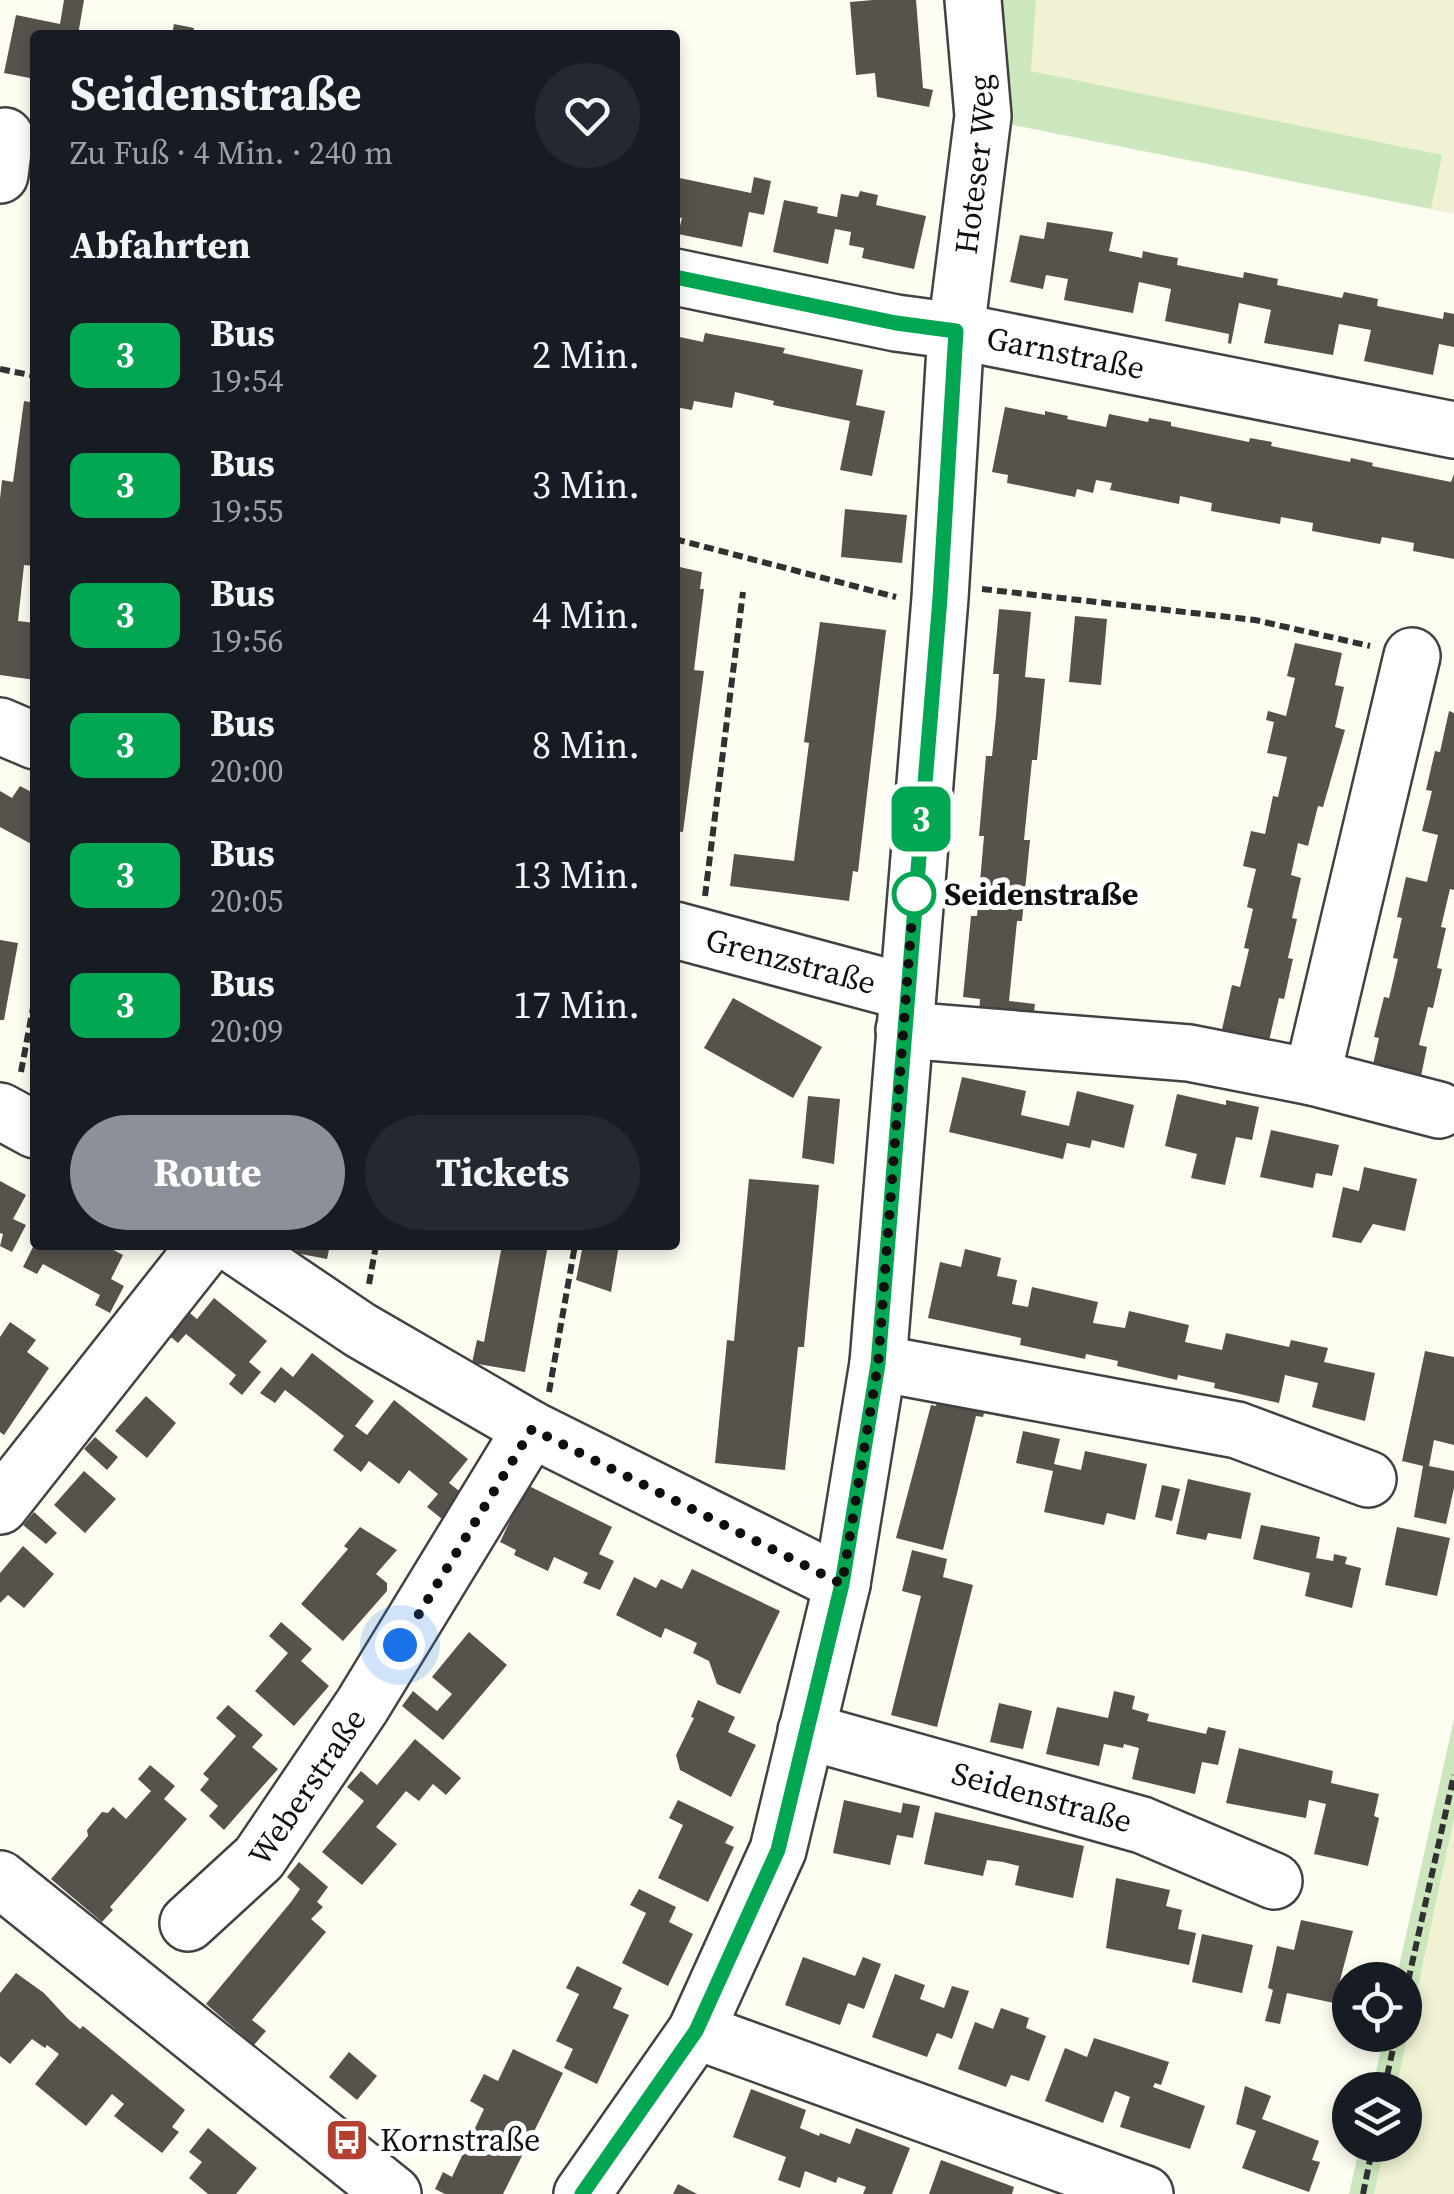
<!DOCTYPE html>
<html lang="de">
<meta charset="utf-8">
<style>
:root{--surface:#171b24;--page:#242831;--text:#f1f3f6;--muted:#9ea1a6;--accent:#8c9099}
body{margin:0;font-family:"Source Serif 4",serif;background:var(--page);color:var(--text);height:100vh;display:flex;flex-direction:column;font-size:38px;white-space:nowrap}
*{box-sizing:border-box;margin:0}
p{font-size:32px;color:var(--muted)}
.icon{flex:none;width:55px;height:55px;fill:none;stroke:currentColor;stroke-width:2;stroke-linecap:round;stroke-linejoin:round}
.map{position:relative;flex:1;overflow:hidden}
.side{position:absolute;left:30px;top:30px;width:650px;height:1220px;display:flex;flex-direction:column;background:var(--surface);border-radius:10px;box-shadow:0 5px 15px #0003}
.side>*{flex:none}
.badge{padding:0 20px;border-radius:15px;font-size:35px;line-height:65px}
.controls{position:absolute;left:1332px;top:1962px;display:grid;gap:20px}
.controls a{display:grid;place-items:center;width:90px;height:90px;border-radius:50%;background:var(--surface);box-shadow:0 5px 15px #0003;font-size:50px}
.you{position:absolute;width:50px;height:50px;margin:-25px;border:8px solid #fff;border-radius:50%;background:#1a73e8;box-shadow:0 0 0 15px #1a73e833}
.map>.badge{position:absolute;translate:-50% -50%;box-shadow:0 0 0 5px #fff}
h2{padding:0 40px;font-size:38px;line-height:90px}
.round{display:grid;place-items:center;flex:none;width:105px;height:105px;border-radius:52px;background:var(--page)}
.head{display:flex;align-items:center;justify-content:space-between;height:170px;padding:0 40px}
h1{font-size:48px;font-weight:700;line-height:75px}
.action{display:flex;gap:20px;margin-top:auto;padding:20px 40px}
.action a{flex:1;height:115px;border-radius:60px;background:var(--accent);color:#fff;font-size:40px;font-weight:700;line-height:115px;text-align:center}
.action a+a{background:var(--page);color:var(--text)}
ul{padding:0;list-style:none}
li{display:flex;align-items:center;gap:30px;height:130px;padding:0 40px}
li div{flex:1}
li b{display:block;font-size:38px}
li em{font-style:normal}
li .badge{min-width:110px;font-weight:700;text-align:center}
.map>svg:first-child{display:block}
.farmland{fill:#f0f2d3}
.green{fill:#cce6bd}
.building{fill:#57524c}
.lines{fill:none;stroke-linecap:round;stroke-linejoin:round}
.minor-casing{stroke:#424242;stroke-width:60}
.path{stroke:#313131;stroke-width:6;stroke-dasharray:10 5;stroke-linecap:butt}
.minor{stroke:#fff;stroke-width:55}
.line-casing{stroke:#fff;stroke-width:22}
.line{stroke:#00a651;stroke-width:15}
.walk{stroke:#0f0f0f;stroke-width:10;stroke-dasharray:0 18}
.stop-dot{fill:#fff;stroke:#00a651;stroke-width:5}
.labels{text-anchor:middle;stroke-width:10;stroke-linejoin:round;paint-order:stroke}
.street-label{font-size:32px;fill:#0f0f0f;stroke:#fff}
.stop-label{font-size:32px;font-weight:bold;fill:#0f0f0f;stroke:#fff;text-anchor:start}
.poi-label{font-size:32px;fill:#0f0f0f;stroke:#fff;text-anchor:start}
</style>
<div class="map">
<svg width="1454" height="2194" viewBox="0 0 1454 2194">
<rect width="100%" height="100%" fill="#fefdf2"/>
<g class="farmland">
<path d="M1036,0H1454V214L1431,209L1441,155L1030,71Z"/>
<path d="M1454,1818V2194H1374L1385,2145H1405V2090H1396Z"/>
</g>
<g class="green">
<path d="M994,0H1036L1031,71L1442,155L1431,209L998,122Z"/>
<path d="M1454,1719V1818L1396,2090H1372L1384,2035H1405V1980H1396Z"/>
<path d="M1360,2145H1385L1374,2194H1349Z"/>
</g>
<g class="building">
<path d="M64,0H84L78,35H35V79L4,73L16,15L60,24Z"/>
<path d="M873,0H916L923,88L933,90L929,107L877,97L875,73L856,75L850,2Z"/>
<path d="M174,24L194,28L193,35H172Z"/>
<path d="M675,177L751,193L754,177L771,181L764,215L749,212L742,247L678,234L682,218L675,217Z"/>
<path d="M860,191L878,195L876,205L926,216L914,269L862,258L864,248L849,245L851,232L835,229L828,264L773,252L784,200L818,207L817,213L837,217L841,194L858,197Z"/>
<path d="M1047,222L1113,232L1109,251L1142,258L1143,251L1161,255L1178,258L1177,265L1243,278L1244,272L1278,279L1277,285L1342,298L1344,292L1378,299L1377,306L1443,319L1444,312L1454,314V347L1439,344L1433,375L1364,361L1371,330L1339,324L1333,355L1264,343L1271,310L1239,303L1231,344L1228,343L1229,334L1165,321L1171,289L1139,282L1133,313L1064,300L1068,279L1046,275L1043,289L1010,282L1020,235L1044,239Z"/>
<path d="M705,333L785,348L783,353L863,370L856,405L885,411L872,476L840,470L850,421L773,405L774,401L735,392L732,408L694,401L692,410L675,407V336L703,342Z"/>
<path d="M24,401L35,403V566L24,565L18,621L35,623V680L0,675V499L2,480L13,482Z"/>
<path d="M1005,407L1045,415V411L1068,416L1067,419L1106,427L1109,414L1148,422L1149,418L1171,422V426L1249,442L1250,438L1272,442L1271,446L1350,462L1351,458L1373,463L1372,466L1451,482L1454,474V559L1413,551L1414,543L1382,537L1380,544L1312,531L1313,523L1281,517L1280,524L1211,511L1212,503L1180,496L1179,504L1110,490L1112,483L1096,480L1093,493L1077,489L1075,497L1007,483L1008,475L992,472Z"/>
<path d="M845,509L907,515L902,563L841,557Z"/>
<path d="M675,566L702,572L700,589H704L694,670L704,671L683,832L675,831Z"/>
<path d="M999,609L1031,612L1025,677L1045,679L1037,760H1032L1024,840H1030L1022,921H1017L1009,1001L1035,1004L1033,1020L979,1015L980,999L963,997L971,916H977L984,836H979L986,756H992L996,716L999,674H993Z"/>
<path d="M1075,616L1107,619L1101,685L1069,682Z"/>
<path d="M820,622L886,630L858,872L853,871L849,901L730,886L734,854L794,861L809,743L804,742Z"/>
<path d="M1295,643L1342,653L1335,685L1344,687L1335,727L1345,730L1323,807L1318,806L1308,846L1298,843L1291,875L1301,878L1292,918L1297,919L1288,958L1293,959L1284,999L1279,998L1268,1045L1221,1034L1232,985L1240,987L1249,949L1244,948L1253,909L1247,907L1256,869L1243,866L1251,831L1265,834L1273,796L1278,797L1287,757L1267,753L1274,722L1266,720L1268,711L1286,716L1295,678L1287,676Z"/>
<path d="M1449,711L1454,713V890L1450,889L1441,927L1446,928L1437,968L1442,969L1433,1008L1428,1007L1419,1045L1427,1047L1420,1081L1372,1069L1379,1038L1374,1037L1384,997L1389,998L1398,959L1393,958L1402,918L1397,917L1406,877L1427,882L1438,835L1422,831L1432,791L1426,790L1435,751L1440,752Z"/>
<path d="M20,786L35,794V846L0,827V791L12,798Z"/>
<path d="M0,940L18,943L4,1020H0Z"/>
<path d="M733,998L822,1047L793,1098L704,1048Z"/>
<path d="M962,1077L1026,1091L1021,1115L1069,1126L1077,1091L1134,1105L1124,1148L1092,1140L1090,1148L1067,1143L1063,1159L949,1132Z"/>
<path d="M1177,1094L1226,1105V1100L1259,1107L1252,1140L1236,1137L1225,1185L1191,1178L1197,1154L1165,1146Z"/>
<path d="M808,1096L840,1099L834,1164L802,1158Z"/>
<path d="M1271,1130L1339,1145L1332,1176L1316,1173L1313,1188L1260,1177Z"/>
<path d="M1364,1167L1417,1179L1405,1231L1373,1224L1361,1243L1332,1237L1343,1187L1359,1191Z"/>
<path d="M749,1179L819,1185L804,1347H798L785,1470L715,1463L727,1340L734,1341Z"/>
<path d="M0,1181L26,1195L13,1219L26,1225L12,1252L0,1246L3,1234L0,1233Z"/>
<path d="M34,1245H104L123,1255L111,1279L124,1286L110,1313L95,1305L100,1295L43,1264L37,1274L23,1267Z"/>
<path d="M297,1245H330L327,1259L296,1253Z"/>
<path d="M502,1245H548L525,1372L472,1363L477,1340L484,1342Z"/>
<path d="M583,1245H619L611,1292L576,1280Z"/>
<path d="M965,1249L1001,1258L997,1276L1017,1280L1012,1304L1028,1307L1032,1287L1098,1302L1093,1323L1125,1328L1129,1311L1189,1325L1185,1342L1222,1350L1226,1333L1289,1347L1291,1340L1328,1348L1324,1362L1375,1373L1365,1421L1312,1407L1318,1383L1285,1375L1279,1403L1214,1388L1215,1383L1178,1375L1177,1380L1117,1366L1118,1361L1086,1354L1085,1359L1020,1345L1021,1338L928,1318L940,1262L961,1267Z"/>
<path d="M214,1298L267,1341L249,1362L261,1372L242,1395L229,1384L236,1375L186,1334L178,1343L166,1333L185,1309L197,1319Z"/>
<path d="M10,1322L36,1340L27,1352L49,1368L4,1435L0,1432V1337Z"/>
<path d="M1425,1351L1454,1357V1445L1434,1440L1429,1466L1454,1471V1488L1446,1524L1414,1517L1423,1466L1402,1461Z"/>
<path d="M312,1353L374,1401L355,1426L367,1435L394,1400L468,1459L449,1483L462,1493L442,1519L427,1507L438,1494L409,1470L399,1484L369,1461L361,1472L333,1450L344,1436L315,1413L285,1390L275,1403L260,1393L281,1367L293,1377Z"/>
<path d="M940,1389L988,1397L983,1417L976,1416L943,1550L896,1538L931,1405L936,1406Z"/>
<path d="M146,1396L176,1423L147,1458L115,1431Z"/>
<path d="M1023,1431L1060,1439L1054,1464L1081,1470L1085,1451L1147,1464L1135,1520L1107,1513L1104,1525L1044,1512L1053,1471L1016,1463Z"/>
<path d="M95,1437L118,1457L107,1470L84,1449Z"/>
<path d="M84,1471L116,1499L85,1533L54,1505Z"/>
<path d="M1188,1479L1251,1493L1241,1539L1208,1533L1206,1540L1176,1534Z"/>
<path d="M527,1485L612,1527L599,1554L614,1561L600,1590L583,1583L588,1573L554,1557L548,1571L514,1555L516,1550L500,1542Z"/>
<path d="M1162,1485L1180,1489L1172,1521L1155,1517Z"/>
<path d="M34,1512L57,1533L46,1544L23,1525Z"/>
<path d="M1261,1525L1320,1537L1316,1558L1333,1561L1334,1554L1347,1557L1345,1564L1361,1568L1352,1608L1305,1596L1310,1573L1253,1559Z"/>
<path d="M360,1527L397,1550L376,1574L387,1583V1591L343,1641L301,1604L348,1549L344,1546Z"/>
<path d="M1397,1527L1450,1538L1437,1596L1385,1585Z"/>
<path d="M23,1546L54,1574L24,1608L8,1595L0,1603V1573Z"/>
<path d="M912,1550L947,1559L943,1577L973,1585L937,1727L891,1715L921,1596L902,1591Z"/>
<path d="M692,1569L780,1611L740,1694L717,1684L709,1661L693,1653L697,1643L665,1628L661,1638L616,1615L634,1577L656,1588L661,1579L682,1589Z"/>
<path d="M281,1622L312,1649L301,1661L329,1686L294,1726L255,1691L288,1653L269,1636Z"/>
<path d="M469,1632L507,1665L443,1740L402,1706L413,1691L437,1711L452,1694L432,1677Z"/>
<path d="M1114,1691L1135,1696L1132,1709L1149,1714L1147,1721L1206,1734L1208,1727L1226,1731L1218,1765L1202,1762L1195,1794L1132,1779L1139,1748L1124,1744L1123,1748L1104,1744L1099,1766L1046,1754L1057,1707L1108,1718Z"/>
<path d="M698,1700L735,1717L728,1732L756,1745L731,1797L680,1770L676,1755L694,1718L691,1717Z"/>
<path d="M999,1703L1032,1711L1023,1749L990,1742Z"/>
<path d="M228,1705L263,1735L252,1747L278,1769L224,1830L209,1816L218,1806L200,1790L209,1779L203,1774L236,1736L216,1718Z"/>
<path d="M415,1739L461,1778L446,1795L433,1784L419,1801L406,1791L376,1827L397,1844L362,1885L322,1852L364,1801L347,1787L361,1771L377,1785Z"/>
<path d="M1239,1748L1333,1771L1331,1783L1379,1794L1374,1816L1379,1818L1368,1866L1314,1854L1326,1804L1309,1800L1306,1818L1226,1803Z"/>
<path d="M150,1765L175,1786L164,1799L187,1819L110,1907L113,1910L102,1922L51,1879L88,1836L87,1830L102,1812L108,1813L113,1807L126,1819L151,1791L138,1779Z"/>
<path d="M678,1800L734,1827L725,1843L734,1847L708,1902L658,1878L683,1825L669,1818Z"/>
<path d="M844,1800L901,1813L903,1803L920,1806L913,1838L897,1835L890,1865L833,1853Z"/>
<path d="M935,1812L1084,1846L1073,1898L1015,1885L1019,1866L1003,1862L987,1860L983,1876L924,1864Z"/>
<path d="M299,1862L328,1887L317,1902L323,1907L311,1919L326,1932L252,2020L266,2031L254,2045L206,2004L291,1902L300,1889L287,1877Z"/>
<path d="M1116,1878L1170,1890L1166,1906L1182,1910L1178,1929L1196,1933L1189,1965L1106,1948Z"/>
<path d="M639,1889L676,1907L669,1922L693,1934L668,1986L622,1963L646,1913L630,1905Z"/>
<path d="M1301,1920L1353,1931L1334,2003L1287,1993L1280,2024L1265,2021L1273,1990L1268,1988L1277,1946L1294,1950Z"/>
<path d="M1202,1934L1253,1945L1242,1993L1192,1982Z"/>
<path d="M803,1957L855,1976L863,1957L881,1964L864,2009L848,2003L840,2025L785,2005Z"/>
<path d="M577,1966L622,1988L613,2008L629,2015L597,2084L564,2068L573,2049L556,2041L579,1994L566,1988Z"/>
<path d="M16,1973L44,1993L68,2019L80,2029L83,2026L185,2110L172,2127L179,2132L162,2153L114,2116L124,2104L112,2094L86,2126L35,2084L59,2054L47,2045L45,2048L32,2039L10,2064L0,2056V1993Z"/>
<path d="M895,1974L925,1985L920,1999L944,2008L952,1986L969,1991L952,2039L937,2033L927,2057L872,2037Z"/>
<path d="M1001,2008L1029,2018L1026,2028L1046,2036L1029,2081L1011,2075L1006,2087L958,2069L975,2022L993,2029Z"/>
<path d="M1094,2038L1169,2062L1161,2085L1155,2083L1153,2087L1205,2106L1190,2149L1120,2127L1130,2097L1115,2091L1103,2123L1045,2101L1065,2048L1087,2057Z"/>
<path d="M513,2049L563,2073L503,2194H445L435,2189L443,2172L452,2177L484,2109L470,2101L484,2074L498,2081Z"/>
<path d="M349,2052L377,2076L357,2100L329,2077Z"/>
<path d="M1245,2086L1271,2096L1262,2119L1319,2141L1312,2160L1320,2162L1309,2192L1242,2168L1256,2131L1236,2124Z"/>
<path d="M751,2089L806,2110L800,2128L819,2136L820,2133L850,2144L856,2128L910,2148L892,2194H863L866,2187L838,2177L836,2183L805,2171L800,2188L778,2180L786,2157L733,2137Z"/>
<path d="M208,2128L257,2168L236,2194H208L189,2178L202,2162L189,2152Z"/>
<path d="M941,2160L1014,2187L1012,2194H929Z"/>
<path d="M678,2184L697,2194H673Z"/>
</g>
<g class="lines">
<g class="minor-casing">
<g id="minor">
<path d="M0,175L5,136"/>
<path id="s1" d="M675,277L896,323L956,331L1454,430"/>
<path d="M0,726L35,741"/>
<path id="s2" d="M675,930L906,992"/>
<path d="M904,1030L1189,1053L1312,1077L1412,656"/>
<path d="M1312,1077L1439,1110"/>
<path d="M0,1111L35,1130"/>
<path d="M234,1245L360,1330L531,1429L842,1584"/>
<path d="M878,1363L1237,1430L1368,1479"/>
<path d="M0,1506L206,1245"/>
<path id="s3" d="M806,1731L1142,1825L1274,1881"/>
<path d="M0,1879L393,2194"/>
<path id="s4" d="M188,1923L259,1858L362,1706L531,1429"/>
<path d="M696,2031L1145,2194"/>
<path id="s5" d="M582,2194L696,2031L778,1850L842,1584L878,1363L940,598L956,331L983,116L973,0"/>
</g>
</g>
<g class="path">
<path d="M0,369L35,376"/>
<path d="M675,539L896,597"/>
<path d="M982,589L1255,620L1370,646"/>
<path d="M705,896L743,592"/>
<path d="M21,1072L35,997"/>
<path d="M369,1284L376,1245"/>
<path d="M549,1392L575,1245"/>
<path d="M1405,1995L1454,1775"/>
<path d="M1384,2090L1396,2035"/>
<path d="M1363,2194L1373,2145"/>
</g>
<use href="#minor" class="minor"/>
</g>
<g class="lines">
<g class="line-casing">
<path id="line" d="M582,2194L696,2031L778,1850L842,1584L878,1364L940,598L956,331L896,323L675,277"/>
</g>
<use href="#line" class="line"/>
<path class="walk" d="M400,1645L532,1429L842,1584L878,1364L914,891V894"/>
</g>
<defs>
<g id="bus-square" transform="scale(2.25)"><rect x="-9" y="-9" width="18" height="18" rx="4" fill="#b44031" stroke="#fff"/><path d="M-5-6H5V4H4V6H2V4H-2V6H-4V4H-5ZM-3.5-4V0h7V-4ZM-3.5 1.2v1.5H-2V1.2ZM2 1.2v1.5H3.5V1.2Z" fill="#fff"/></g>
</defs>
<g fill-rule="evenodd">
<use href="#bus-square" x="347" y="2140"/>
</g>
<circle class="stop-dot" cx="914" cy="894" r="20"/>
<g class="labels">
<g class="street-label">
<text dy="11" stroke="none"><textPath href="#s5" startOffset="2098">Hoteser Weg</textPath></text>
<text dy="11" stroke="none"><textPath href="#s1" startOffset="398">Garnstraße</textPath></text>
<text dy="11" stroke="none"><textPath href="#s2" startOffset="120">Grenzstraße</textPath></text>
<text dy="11" stroke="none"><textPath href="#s4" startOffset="182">Weberstraße</textPath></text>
<text dy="11" stroke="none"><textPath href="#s3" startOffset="245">Seidenstraße</textPath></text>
</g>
<g class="stop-label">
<text x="944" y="905">Seidenstraße</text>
</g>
<g class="poi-label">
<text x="380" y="2151">Kornstraße</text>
</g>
</g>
</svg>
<div class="controls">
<a><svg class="icon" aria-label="locate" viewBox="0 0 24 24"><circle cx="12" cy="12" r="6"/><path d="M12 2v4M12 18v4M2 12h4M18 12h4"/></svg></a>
<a><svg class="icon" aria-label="layers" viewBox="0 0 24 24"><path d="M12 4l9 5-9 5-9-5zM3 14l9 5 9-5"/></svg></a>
</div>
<div class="you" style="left:400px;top:1645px"></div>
<b class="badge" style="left:921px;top:819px;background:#00a651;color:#fff">3</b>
<section class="side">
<div class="head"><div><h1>Seidenstraße</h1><p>Zu Fuß · 4 Min. · 240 m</p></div><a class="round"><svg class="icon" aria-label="heart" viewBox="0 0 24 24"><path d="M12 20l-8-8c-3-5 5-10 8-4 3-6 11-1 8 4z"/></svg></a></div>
<h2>Abfahrten</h2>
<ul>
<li><span class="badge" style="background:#00a651;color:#fff">3</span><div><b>Bus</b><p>19:54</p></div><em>2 Min.</em></li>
<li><span class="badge" style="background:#00a651;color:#fff">3</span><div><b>Bus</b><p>19:55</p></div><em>3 Min.</em></li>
<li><span class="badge" style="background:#00a651;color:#fff">3</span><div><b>Bus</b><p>19:56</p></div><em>4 Min.</em></li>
<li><span class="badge" style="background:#00a651;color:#fff">3</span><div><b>Bus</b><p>20:00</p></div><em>8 Min.</em></li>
<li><span class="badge" style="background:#00a651;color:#fff">3</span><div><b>Bus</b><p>20:05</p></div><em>13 Min.</em></li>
<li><span class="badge" style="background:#00a651;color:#fff">3</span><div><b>Bus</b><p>20:09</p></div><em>17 Min.</em></li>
</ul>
<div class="action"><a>Route</a><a>Tickets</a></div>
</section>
</div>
